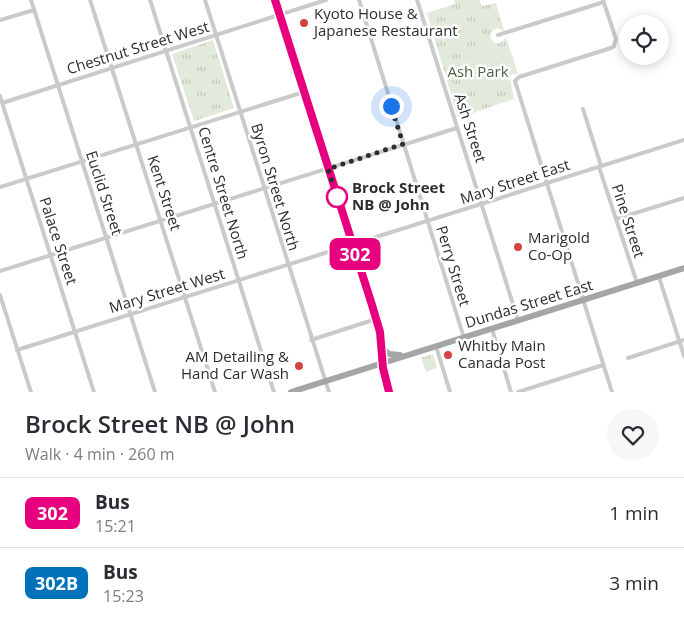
<!DOCTYPE html>
<meta charset="utf-8">
<style>
:root{--surface:#fff;--page:#f7f7f7;--text:#2b2b33;--muted:#7c7c81;--line:#e1e1e2}
body{margin:0;font-family:"Open Sans",sans-serif;background:var(--page);color:var(--text);height:100vh;display:flex;flex-direction:column;font-size:19px;white-space:nowrap}
*{box-sizing:border-box;margin:0}
p{font-size:16px;color:var(--muted)}
.icon{flex:none;width:28px;height:28px;fill:none;stroke:currentColor;stroke-width:2;stroke-linecap:round;stroke-linejoin:round}
.map{position:relative;height:392px;overflow:hidden}
.side{display:flex;flex-direction:column;background:var(--surface);flex:1}
.side>*{flex:none}
.badge{padding:0 10px;border-radius:8px;font-size:18px;line-height:32px}
.buttons{position:absolute;left:619px;top:15px;display:grid;gap:10px}
.buttons a{display:grid;place-items:center;width:50px;height:50px;border-radius:50%;background:var(--surface);box-shadow:0 2px 12px #0003;font-size:25px}
.you{position:absolute;width:25px;height:25px;margin:-12px;border:4px solid #fff;border-radius:50%;background:#1a73e8;box-shadow:0 0 0 8px #1a73e833}
.map>.badge{position:absolute;translate:-50% -50%;box-shadow:0 0 0 2px #fff}
.round{display:grid;place-items:center;flex:none;width:52px;height:52px;border-radius:26px;background:var(--page)}
.headline{display:flex;align-items:center;justify-content:space-between;height:85px;padding:0 25px}
h1{font-size:24px;font-weight:600;line-height:38px}
ul{padding:0;list-style:none}
li{display:flex;align-items:center;gap:15px;height:70px;padding:0 25px;border-top:1px solid var(--line)}
li div{flex:1}
li b{display:block;font-size:19px}
li em{font-style:normal}
li .badge{min-width:55px;font-weight:700;text-align:center}
.map>svg:first-child{display:block}
.park{fill:url(#park-tufts)}
.pitch{fill:#e2eadc}
.lines{fill:none;stroke-linecap:round;stroke-linejoin:round}
.street{stroke:#cacaca;stroke-width:4}
.primary{stroke:#a5a5a5;stroke-width:6}
.line-casing{stroke:#fff;stroke-width:11}
.line{stroke:#e6007e;stroke-width:8}
.walk{stroke:#2d2d2d;stroke-width:5;stroke-dasharray:0 9}
.poi-dot{fill:#d34441;stroke:#fff;stroke-width:2}
.stop-dot{fill:#fff;stroke:#e6007e;stroke-width:2.5}
.labels{text-anchor:middle;stroke-width:5;stroke-linejoin:round;paint-order:stroke}
.poi-label{font-size:15px;fill:#2d2d2d;stroke:#fff;text-anchor:start}
.street-label{font-size:15px;fill:#2d2d2d;stroke:#fff}
.park-label{font-size:15px;fill:#4d643f;stroke:#fff}
.stop-label{font-size:15px;font-weight:bold;fill:#2d2d2d;stroke:#fff;text-anchor:start}
</style>
<div class="map">
<svg width="684" height="392" viewBox="0 0 684 392">
<defs>
<pattern id="park-tufts" width="24" height="20" patternUnits="userSpaceOnUse" patternTransform="scale(1.25)"><rect width="24" height="20" fill="#e2eadc"/><path d="M3 7l-1-3M5 7V3M7 7l1-3M15 17l-1-3M17 17v-4M19 17l1-3" fill="none" stroke="#c2c9bd"/></pattern>
</defs>
<rect width="100%" height="100%" fill="#fff"/>
<g class="park">
<path d="M454,0H479L482,6L496,3L504,31L497,28C492,30 491,32 490,37L494,43C500,44 503,42 506,37L518,74H512L510,79L514,99L458,118L427,13L455,4Z"/>
<path d="M213,40L234,108L194,121L172,54Z"/>
<path d="M433,354L437,368L426,372L421,358Z"/>
</g>
<path class="pitch" d="M486,51L490,53L502,84C480,96 459,88 457,62Z"/>
<g class="lines">
<g class="street">
<path d="M31,0L155,392"/>
<path d="M90,0L215,392"/>
<path d="M150,0L274,392"/>
<path d="M205,0L329,392"/>
<path d="M359,0L464,338"/>
<path d="M417,0L518,320"/>
<path d="M603,0L616,39L614,46L611,48L519,77L515,81L612,392"/>
<path d="M0,20L34,10"/>
<path d="M498,35L604,2"/>
<path d="M0,96L94,392"/>
<path d="M2,103L326,0"/>
<path d="M583,109L601,166"/>
<path d="M599,167L637,283"/>
<path d="M0,187L304,92"/>
<path d="M616,219L684,198"/>
<path d="M0,271L457,128"/>
<path d="M659,277L684,356"/>
<path d="M0,295L31,392"/>
<path d="M492,329L511,392"/>
<path d="M311,340L376,319"/>
<path d="M436,346L450,392"/>
<path d="M17,350L684,140"/>
<path d="M628,358L684,340"/>
<path d="M518,392L603,365"/>
</g>
<g class="primary">
<path d="M275,0L372,305L380,332L382,363L389,392"/>
<path d="M382,348L389,354L400,355"/>
<path d="M291,392L684,268"/>
</g>
</g>
<g class="lines">
<g class="line-casing">
<path id="line" d="M275,0L372,305L380,332L383,368L389,392"/>
</g>
<use href="#line" class="line"/>
<path class="walk" d="M337,197L328,169L403,144L391,106"/>
</g>
<g class="poi-dot">
<circle cx="304" cy="23" r="5"/>
<circle cx="518" cy="247" r="5"/>
<circle cx="448" cy="355" r="5"/>
<circle cx="299" cy="366" r="5"/>
</g>
<circle class="stop-dot" cx="337" cy="197" r="10"/>
<g class="labels">
<g class="poi-label">
<text x="314" y="19">Kyoto House &amp;<tspan x="314" dy="17">Japanese Restaurant</tspan></text>
<text x="528" y="243">Marigold<tspan x="528" dy="17">Co-Op</tspan></text>
<text x="458" y="351">Whitby Main<tspan x="458" dy="17">Canada Post</tspan></text>
<text x="289" y="362" text-anchor="end">AM Detailing &amp;<tspan x="289" dy="17">Hand Car Wash</tspan></text>
</g>
<g class="street-label">
<text transform="translate(138 48) rotate(-17)" y="5">Chestnut Street West</text>
<text transform="translate(470 128) rotate(72)" y="5">Ash Street</text>
<text transform="translate(515 182) rotate(-18)" y="5">Mary Street East</text>
<text transform="translate(275 187) rotate(73)" y="5">Byron Street North</text>
<text transform="translate(104 193) rotate(72)" y="5">Euclid Street</text>
<text transform="translate(164 193) rotate(72)" y="5">Kent Street</text>
<text transform="translate(223 193) rotate(73)" y="5">Centre Street North</text>
<text transform="translate(628 221) rotate(72)" y="5">Pine Street</text>
<text transform="translate(58 241) rotate(72)" y="5">Palace Street</text>
<text transform="translate(453 266) rotate(73)" y="5">Perry Street</text>
<text transform="translate(167 291) rotate(-17)" y="5">Mary Street West</text>
<text transform="translate(529 304) rotate(-17)" y="5">Dundas Street East</text>
</g>
<g class="park-label">
<text x="478" y="77">Ash Park</text>
</g>
<g class="stop-label">
<text x="352" y="193">Brock Street<tspan x="352" dy="17">NB @ John</tspan></text>
</g>
</g>
</svg>
<div class="buttons">
<a><svg class="icon" aria-label="locate" viewBox="0 0 24 24"><circle cx="12" cy="12" r="6"/><path d="M12 2v4M12 18v4M2 12h4M18 12h4"/></svg></a>
</div>
<div class="you" style="left:391px;top:106px"></div>
<b class="badge" style="left:355px;top:254px;background:#e6007e;color:#fff">302</b>
</div>
<section class="side">
<div class="headline"><div><h1>Brock Street NB @ John</h1><p>Walk · 4 min · 260 m</p></div><a class="round"><svg class="icon" aria-label="heart" viewBox="0 0 24 24"><path d="M12 20l-8-8c-3-5 5-10 8-4 3-6 11-1 8 4z"/></svg></a></div>
<ul>
<li><span class="badge" style="background:#e6007e;color:#fff">302</span><div><b>Bus</b><p>15:21</p></div><em>1 min</em></li>
<li><span class="badge" style="background:#0072bc;color:#fff">302B</span><div><b>Bus</b><p>15:23</p></div><em>3 min</em></li>
</ul>
</section>
